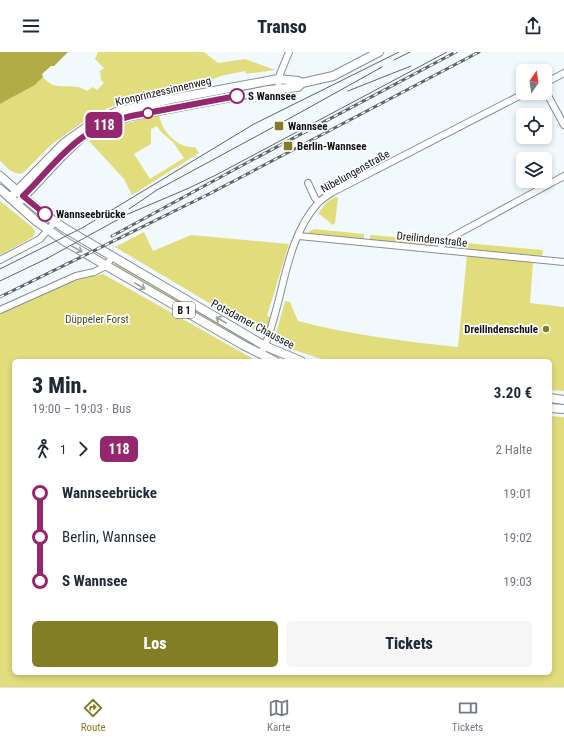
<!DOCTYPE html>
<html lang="de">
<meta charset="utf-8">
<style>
:root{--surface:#fff;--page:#f6f6f7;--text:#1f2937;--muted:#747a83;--line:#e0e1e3;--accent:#827e25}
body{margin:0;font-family:"Roboto Condensed",sans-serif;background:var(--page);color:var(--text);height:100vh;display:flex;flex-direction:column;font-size:15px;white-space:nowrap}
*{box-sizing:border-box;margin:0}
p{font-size:13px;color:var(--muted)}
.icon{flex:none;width:22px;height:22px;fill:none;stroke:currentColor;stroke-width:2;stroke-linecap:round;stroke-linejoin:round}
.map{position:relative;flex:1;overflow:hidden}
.details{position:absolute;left:12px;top:307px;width:540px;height:316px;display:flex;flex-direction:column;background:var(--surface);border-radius:6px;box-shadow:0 2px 6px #0003}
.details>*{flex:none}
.badge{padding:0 8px;border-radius:6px;font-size:14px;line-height:26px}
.needle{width:26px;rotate:13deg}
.buttons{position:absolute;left:516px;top:12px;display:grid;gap:8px}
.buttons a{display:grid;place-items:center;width:36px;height:36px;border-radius:6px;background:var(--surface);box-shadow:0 2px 6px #0003;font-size:20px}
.map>.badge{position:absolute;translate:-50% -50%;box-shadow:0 0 0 2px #fff}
.legs{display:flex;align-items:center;gap:6px;height:44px;padding:0 20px;font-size:13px}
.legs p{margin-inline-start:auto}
.headline{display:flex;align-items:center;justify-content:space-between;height:68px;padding:0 20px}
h1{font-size:22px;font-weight:800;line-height:30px}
.cta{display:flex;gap:8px;margin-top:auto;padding:8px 20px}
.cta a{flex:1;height:46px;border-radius:6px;background:var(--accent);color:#fff;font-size:16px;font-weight:800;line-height:46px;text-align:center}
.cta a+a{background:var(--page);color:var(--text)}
ul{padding:0 20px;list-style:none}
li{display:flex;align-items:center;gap:14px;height:44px;font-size:15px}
li i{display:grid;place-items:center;width:6px;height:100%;margin:0 5px;background:currentColor}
li i::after{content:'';width:10px;height:10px;margin:-5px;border:3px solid;border-radius:50%;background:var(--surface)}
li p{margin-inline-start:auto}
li:first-child i{background:linear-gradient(#0000 50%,currentColor 0)}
li:last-child i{background:linear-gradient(currentColor 50%,#0000 0)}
header{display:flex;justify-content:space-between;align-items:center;height:52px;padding:0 20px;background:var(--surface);font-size:18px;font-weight:800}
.dock{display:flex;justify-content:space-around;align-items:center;height:56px;border-top:1px solid var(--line);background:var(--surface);font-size:11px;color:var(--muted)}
.dock a{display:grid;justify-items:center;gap:2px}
.dock .current{color:var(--accent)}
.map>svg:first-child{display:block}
.green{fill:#e1dd7c;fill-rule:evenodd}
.water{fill:#b1ac45}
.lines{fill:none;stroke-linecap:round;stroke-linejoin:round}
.minor-casing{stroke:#848f96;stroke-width:8}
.major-casing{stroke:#848f96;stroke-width:10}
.minor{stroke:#fff;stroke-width:6}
.major{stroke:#fff;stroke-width:8}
.tram{stroke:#5f6467;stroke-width:1}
.rail-casing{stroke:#5f6467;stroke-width:3}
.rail{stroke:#fff;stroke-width:1.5;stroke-dasharray:4.5;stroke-linecap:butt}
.oneway{stroke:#9fa0a1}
.line-1-casing{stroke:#fff;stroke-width:9}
.line-1{stroke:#95276e;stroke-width:6}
.stop-1-dot{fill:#fff;stroke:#95276e;stroke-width:2}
.poi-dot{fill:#827e25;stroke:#fff;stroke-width:1.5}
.labels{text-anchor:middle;stroke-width:3.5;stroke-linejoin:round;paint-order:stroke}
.shield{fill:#fff;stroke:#56595b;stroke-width:1}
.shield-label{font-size:10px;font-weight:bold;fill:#0e1215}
.street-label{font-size:11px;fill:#0e1215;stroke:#fff}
.stop-label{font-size:11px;font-weight:bold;fill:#0e1215;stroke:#fff;text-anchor:start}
.poi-label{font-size:11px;font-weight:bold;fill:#0e1215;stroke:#fff;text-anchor:start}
.park-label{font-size:11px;fill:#4b491f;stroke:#fff}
</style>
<header><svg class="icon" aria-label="menu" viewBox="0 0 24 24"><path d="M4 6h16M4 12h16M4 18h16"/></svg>Transo<svg class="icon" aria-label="share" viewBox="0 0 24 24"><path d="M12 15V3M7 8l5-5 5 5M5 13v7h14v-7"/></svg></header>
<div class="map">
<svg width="564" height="635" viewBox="0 0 564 635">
<rect width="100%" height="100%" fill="#f2f9fd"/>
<g class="green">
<path d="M98,0H204L218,11L245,7L275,18L246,22L245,19L221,24L199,33L147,44L108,56L80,72L51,93L23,121C13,124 7,115 0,109V52L35,33L43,25C54,39 64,32 78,35C81,36 84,37 87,39L93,35L97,38L104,31L101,28L100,19L104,16L95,7Z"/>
<path d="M159,63C160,67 162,74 165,78C171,87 183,97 195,95L199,101L132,143L124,127L89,89C110,74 134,69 159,63ZM157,74L161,80L173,90L184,106L150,127L134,102L151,92V77Z"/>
<path d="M336,145L338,146L335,171L333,173L318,161L328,149Z"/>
<path d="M0,149L32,175L35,179L33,185L0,203Z"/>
<path d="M314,177L364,182V187L308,181L311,178Z"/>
<path d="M144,180L153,199L191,183L289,192L267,264L271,265L265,284L115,195Z"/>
<path d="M370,183L442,189L436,192L427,193L370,188Z"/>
<path d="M452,190L543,198L542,204L453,196L451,193Z"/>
<path d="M467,203L533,210L530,251L564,255V339L550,338V309H328L297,299L274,289L285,249L290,250L298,269C352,283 402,289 458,295Z"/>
<path d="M116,210L261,294L259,299L113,215Z"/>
<path d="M82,218L74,229L103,222L257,309H14V621H550V364L564,365V635H0V256Z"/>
</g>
<path class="water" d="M0,0H68L54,14H51L42,22L43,25L35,33L0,52Z"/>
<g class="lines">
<g class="minor-casing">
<g id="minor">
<path d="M545,31L564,21"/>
<path d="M279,36L278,27L289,0"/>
<path d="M545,38L564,73"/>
<path d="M308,131L315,146L319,150"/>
<path d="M299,184L564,210"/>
<path d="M441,198V194L450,186L564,124"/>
<path d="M0,208L40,187L55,170"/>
<path d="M0,258L76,224L94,220L106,214L112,205"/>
<path d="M263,298C284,251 283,190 318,151C322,147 328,143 333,140L525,41"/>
</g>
</g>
<g class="major-casing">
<g id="major">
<path d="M0,124L39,158L64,176L265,294L301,309"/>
<path d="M0,137L36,169L64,189L243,293L275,309"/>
<path d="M10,146L64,91L91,72L116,60L171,47L278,27L298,29L302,31"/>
<path d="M17,152L62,104L82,85L107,72L131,64L269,38L298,35L302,31L333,24L379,0"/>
<path d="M550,346L564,348"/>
<path d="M550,356L564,357"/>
</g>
</g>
<use href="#minor" class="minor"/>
<use href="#major" class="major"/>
<g class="tram">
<path d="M394,8L410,0"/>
<path d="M348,39L411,14"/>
<path d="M129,157L157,138L303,59L382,15"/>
<path d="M0,217L82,176L254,72L399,0"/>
<path d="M0,229L48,206L46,207L128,162L189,136L216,123L447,0"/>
</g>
<g class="rail-casing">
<g id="rail">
<path d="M112,184L252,108L456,0"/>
<path d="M0,245L211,141L479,0"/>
</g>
</g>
<use href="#rail" class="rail"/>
</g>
<defs><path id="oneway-shaft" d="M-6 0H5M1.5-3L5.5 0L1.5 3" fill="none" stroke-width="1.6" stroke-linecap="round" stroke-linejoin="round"/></defs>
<g class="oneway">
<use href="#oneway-shaft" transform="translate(77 197) rotate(30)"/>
<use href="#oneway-shaft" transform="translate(140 234) rotate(30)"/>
<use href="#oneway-shaft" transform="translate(221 268) rotate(-150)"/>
</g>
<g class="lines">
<g class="line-1-casing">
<path id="line-1" d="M45,162L23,144C43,125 60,101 83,85C97,75 114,68 131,64L237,44"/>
</g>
<use href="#line-1" class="line-1"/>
</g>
<g class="stop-1-dot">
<circle cx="237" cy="44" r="7"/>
<circle cx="148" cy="61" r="5"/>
<circle cx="45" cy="162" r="7"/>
</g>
<g class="poi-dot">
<rect x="274" y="69" width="10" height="10" rx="2"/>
<rect x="283" y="89" width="10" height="10" rx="2"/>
<circle cx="546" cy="277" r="4"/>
</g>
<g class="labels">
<rect class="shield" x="173" y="250" width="22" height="16" rx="3"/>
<g class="shield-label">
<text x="184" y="262">B 1</text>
</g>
<g class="street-label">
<text transform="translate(163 39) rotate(-13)" y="4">Kronprinzessinnenweg</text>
<text transform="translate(355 119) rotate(-29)" y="4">Nibelungenstraße</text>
<text transform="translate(432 187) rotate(6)" y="4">Dreilindenstraße</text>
<text transform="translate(253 272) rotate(28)" y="4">Potsdamer Chaussee</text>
</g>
<g class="stop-label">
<text x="248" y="48">S Wannsee</text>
<text x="56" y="166">Wannseebrücke</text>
</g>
<g class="poi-label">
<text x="288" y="78">Wannsee</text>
<text x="297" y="98">Berlin-Wannsee</text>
<text x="538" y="281" text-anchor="end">Dreilindenschule</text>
</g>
<g class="park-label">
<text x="97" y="271">Düppeler Forst</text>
</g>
</g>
</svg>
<div class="buttons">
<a><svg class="needle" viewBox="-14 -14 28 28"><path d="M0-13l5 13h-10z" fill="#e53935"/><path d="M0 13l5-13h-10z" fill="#747a83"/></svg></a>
<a><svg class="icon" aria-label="locate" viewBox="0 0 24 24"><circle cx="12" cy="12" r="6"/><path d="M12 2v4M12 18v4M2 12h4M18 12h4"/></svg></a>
<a><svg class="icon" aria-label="layers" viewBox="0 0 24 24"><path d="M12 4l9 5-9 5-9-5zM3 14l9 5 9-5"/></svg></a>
</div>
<b class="badge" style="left:104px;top:73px;background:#95276e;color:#fff">118</b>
<section class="details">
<div class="headline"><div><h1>3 Min.</h1><p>19:00 – 19:03 · Bus</p></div><b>3.20 €</b></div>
<div class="legs"><svg class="icon" aria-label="walk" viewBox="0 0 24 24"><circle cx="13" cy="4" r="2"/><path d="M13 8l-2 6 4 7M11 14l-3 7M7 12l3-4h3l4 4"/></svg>1<svg class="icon" aria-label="forward" viewBox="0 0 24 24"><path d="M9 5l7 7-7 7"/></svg><b class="badge" style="background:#95276e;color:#fff">118</b><p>2 Halte</p></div>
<ul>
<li><i style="color:#95276e"></i><b>Wannseebrücke</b><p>19:01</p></li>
<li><i style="color:#95276e"></i><span>Berlin, Wannsee</span><p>19:02</p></li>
<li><i style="color:#95276e"></i><b>S Wannsee</b><p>19:03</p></li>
</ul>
<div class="cta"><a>Los</a><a>Tickets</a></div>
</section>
</div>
<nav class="dock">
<a class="current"><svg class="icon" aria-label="directions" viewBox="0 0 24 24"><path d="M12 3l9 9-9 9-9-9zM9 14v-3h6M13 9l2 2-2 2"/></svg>Route</a>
<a><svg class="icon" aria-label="map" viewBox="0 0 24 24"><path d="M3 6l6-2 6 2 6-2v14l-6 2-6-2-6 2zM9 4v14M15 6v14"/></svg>Karte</a>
<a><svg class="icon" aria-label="tickets" viewBox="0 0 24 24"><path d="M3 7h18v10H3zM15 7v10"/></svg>Tickets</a>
</nav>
